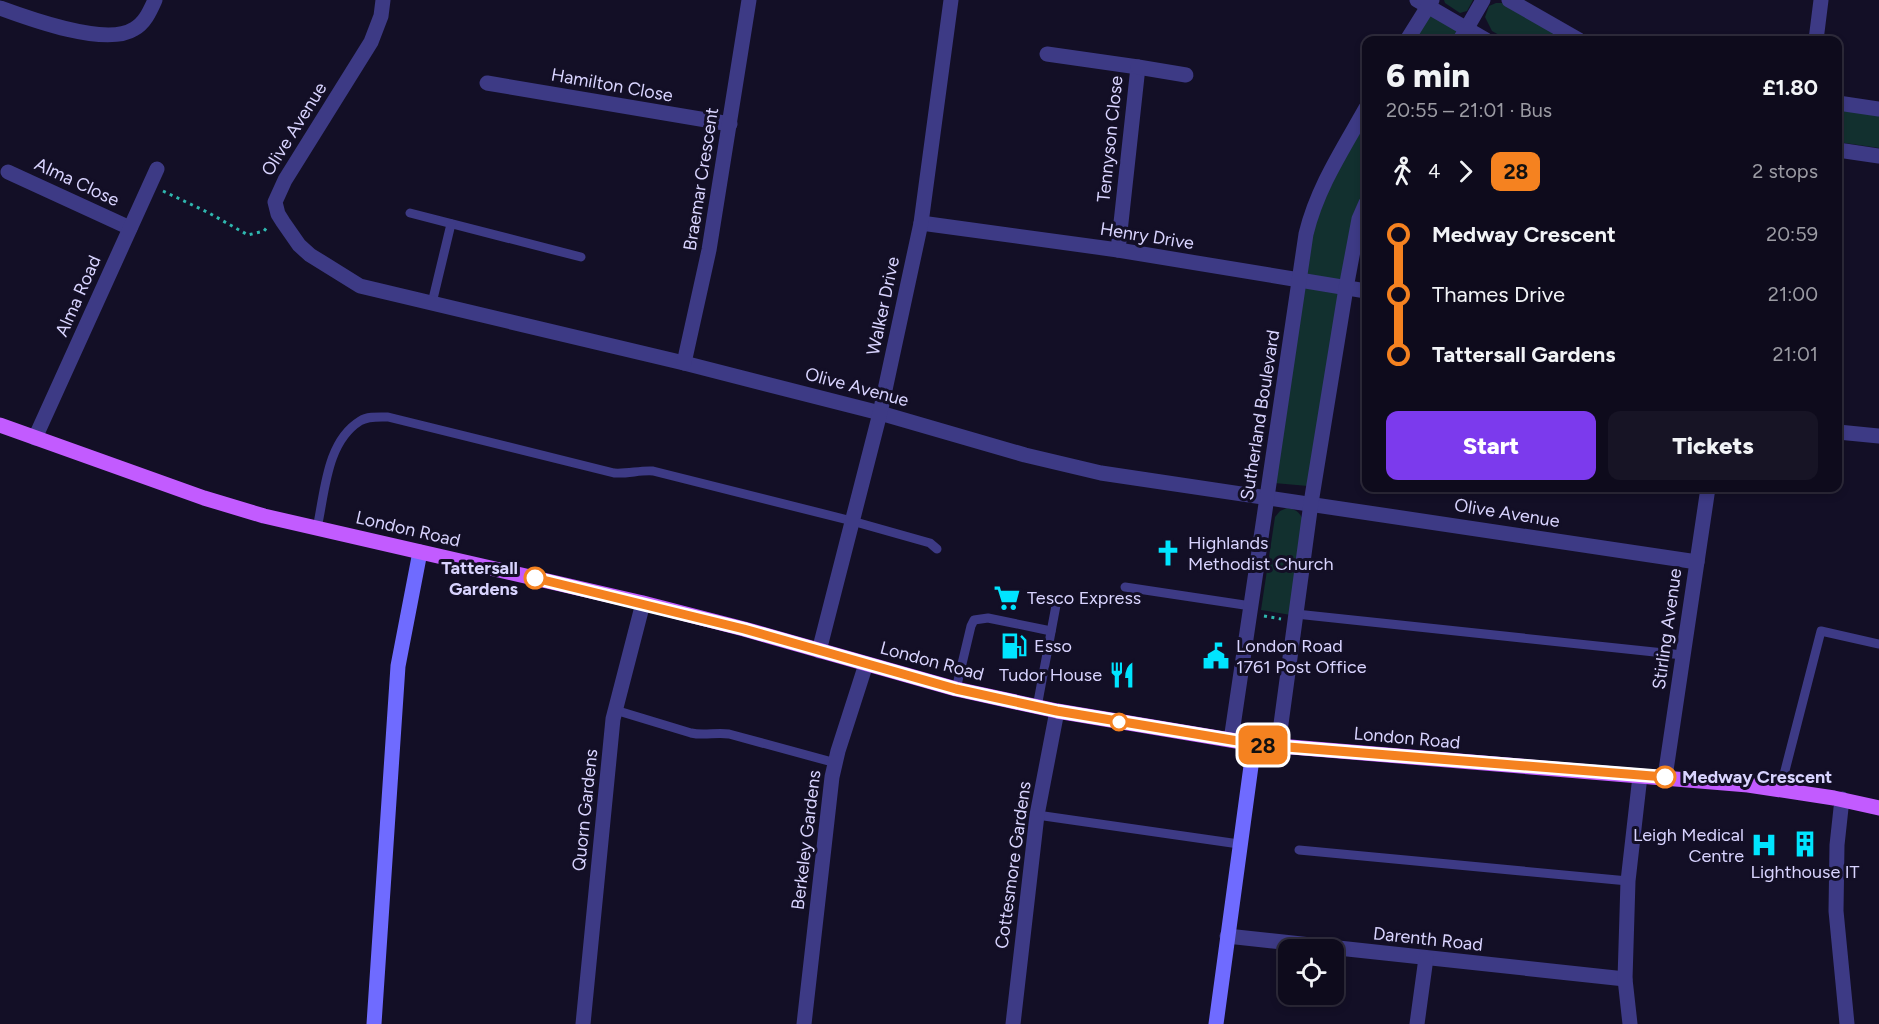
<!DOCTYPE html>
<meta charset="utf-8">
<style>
:root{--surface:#0e0b1c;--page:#171425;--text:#f1f3f6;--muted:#9b9ba3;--line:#2e2b3b;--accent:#7c3aed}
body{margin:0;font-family:Figtree,sans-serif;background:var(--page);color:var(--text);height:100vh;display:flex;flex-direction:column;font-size:22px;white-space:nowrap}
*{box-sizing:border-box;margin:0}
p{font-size:20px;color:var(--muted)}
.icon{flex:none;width:33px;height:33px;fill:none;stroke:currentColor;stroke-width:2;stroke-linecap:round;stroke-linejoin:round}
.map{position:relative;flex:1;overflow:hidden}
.sheet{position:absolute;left:1362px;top:36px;width:480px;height:456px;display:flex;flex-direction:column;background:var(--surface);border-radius:12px;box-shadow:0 3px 9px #0003,0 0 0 2px var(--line)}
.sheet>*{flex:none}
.badge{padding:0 12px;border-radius:9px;font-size:21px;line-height:39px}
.fabs{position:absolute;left:1278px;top:939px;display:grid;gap:12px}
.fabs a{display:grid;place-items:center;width:66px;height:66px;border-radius:12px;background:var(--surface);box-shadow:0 3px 9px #0003,0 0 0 2px var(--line);font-size:30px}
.map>.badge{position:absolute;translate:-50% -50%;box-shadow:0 0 0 3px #fff}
.legs{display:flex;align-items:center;gap:9px;height:66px;padding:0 24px;font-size:20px}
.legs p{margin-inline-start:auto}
.head{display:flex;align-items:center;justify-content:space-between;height:102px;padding:0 24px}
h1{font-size:33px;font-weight:800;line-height:45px}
.button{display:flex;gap:12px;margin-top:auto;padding:12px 24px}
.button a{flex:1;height:69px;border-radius:12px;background:var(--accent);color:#fff;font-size:24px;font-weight:800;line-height:69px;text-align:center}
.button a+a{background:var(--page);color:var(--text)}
ul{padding:0 24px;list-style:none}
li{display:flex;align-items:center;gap:21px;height:60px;font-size:22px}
li i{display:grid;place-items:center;width:9px;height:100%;margin:0 8px;background:currentColor}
li i::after{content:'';width:15px;height:15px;margin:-8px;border:4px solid;border-radius:50%;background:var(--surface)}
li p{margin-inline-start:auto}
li:first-child i{background:linear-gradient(#0000 50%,currentColor 0)}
li:last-child i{background:linear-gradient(currentColor 50%,#0000 0)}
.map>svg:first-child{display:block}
.green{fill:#12302f}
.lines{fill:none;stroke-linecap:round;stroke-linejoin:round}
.path{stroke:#2fb8b0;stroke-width:3;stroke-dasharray:3 4.5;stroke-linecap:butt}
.lane{stroke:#3d3a85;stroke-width:9}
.street{stroke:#3d3a85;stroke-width:15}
.secondary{stroke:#6f6bff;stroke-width:15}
.primary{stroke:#c25bff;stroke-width:15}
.line-1-casing{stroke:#fff;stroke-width:14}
.line-1{stroke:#f58220;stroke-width:9}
.stop-1-dot{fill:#fff;stroke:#f58220;stroke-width:3}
.labels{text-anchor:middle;stroke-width:6;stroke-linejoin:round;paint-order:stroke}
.street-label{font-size:18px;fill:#d9d4ff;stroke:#130f26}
.poi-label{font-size:18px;fill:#d9d4ff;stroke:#130f26;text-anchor:start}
.stop-label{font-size:18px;font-weight:bold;fill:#d9d4ff;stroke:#130f26;text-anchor:end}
</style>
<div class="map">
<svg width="1879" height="1024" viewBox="0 0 1879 1024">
<rect width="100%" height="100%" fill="#130f26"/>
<g class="green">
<path d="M1444,0H1473L1467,11L1460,13L1445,3Z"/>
<path d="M1496,3H1505L1571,40H1508L1492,31L1485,17L1489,6Z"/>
<path d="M1430,6L1466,27L1458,40H1409Z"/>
<path d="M1838,109L1879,116V148L1838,142Z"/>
<path d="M1366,112V200L1308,486L1274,483L1308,234Z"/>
<path d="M1287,508C1298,510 1301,513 1304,524L1291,615L1261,610L1275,517L1280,511Z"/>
</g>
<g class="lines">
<g class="path">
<path d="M163,191L209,213L248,235L264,231L268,226"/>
<path d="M1264,616L1281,619"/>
</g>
<g class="lane">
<path d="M410,213L581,257"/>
<path d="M432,303L451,224"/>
<path d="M317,528C325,493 326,442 360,421C368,416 379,417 388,417L614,473C628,474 640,470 653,471L852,521L930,543L937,549"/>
<path d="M1125,587L1251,606"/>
<path d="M1296,614L1683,655"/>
<path d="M956,689L971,626L974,620L988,618L1051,631"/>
<path d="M1037,707L1057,600"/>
<path d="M615,710L691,733C704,736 716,732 729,734L836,763"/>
<path d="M1780,790L1821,631L1879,644"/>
<path d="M1037,815L1239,844"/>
<path d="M1299,850L1628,881"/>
</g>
<g class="street">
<path d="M383,0L381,16L371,42L285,180L275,202L278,214L283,222L299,245L310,255L360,286L684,363L880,413L1025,455L1101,473L1697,562"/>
<path d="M1417,0L1486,40"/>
<path d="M1509,0L1579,40"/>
<path d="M0,8C30,19 106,47 134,29C145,23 150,11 155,0"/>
<path d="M1407,40L1432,0"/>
<path d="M1460,40L1483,0"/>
<path d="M1816,40L1821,0"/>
<path d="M1047,54L1138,67L1118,250"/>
<path d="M1138,67L1186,75"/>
<path d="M487,83L730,124"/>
<path d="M1838,103L1879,109"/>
<path d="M1838,150L1879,156"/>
<path d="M8,172L130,228"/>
<path d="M921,223L1118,250L1366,291"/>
<path d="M684,363L709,250L749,0"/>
<path d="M1838,432L1879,436"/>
<path d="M35,438L157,169"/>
<path d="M819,651L880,413L921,223L951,0"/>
<path d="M1231,740L1306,234C1317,188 1343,149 1366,108"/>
<path d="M1278,746L1311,503L1346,288L1359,219L1366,203"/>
<path d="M1665,777L1708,488"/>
<path d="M1842,799L1837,845L1836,911L1847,1024"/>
<path d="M1227,936L1625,979"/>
<path d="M583,1024L613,719L643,603"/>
<path d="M804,1024L832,777L838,751L866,664"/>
<path d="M1013,1024L1037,815L1057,711"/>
<path d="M1417,1024L1426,958"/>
<path d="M1630,1024L1625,979L1628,881L1640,776"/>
</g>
<g class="secondary">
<path d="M374,1024L398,666L420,552"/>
<path d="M1216,1024L1254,744"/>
</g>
<path class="primary" d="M0,425L204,498L264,516L643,603L744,629L956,689L1057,711L1254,744L1748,785L1834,798L1879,808"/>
</g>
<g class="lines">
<g class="line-1-casing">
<path id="line-1" d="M535,578L744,629L956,689L1057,711L1262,745L1665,777"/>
</g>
<use href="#line-1" class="line-1"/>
</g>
<defs>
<g id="church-bare" transform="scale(2.07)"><path d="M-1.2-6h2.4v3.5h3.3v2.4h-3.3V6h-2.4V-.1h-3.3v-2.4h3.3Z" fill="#00e5ff" stroke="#130f26" stroke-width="2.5" paint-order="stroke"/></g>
<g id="supermarket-bare" transform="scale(2.07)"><path d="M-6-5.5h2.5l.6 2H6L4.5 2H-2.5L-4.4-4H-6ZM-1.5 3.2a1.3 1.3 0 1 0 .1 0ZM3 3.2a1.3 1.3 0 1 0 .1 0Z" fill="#00e5ff" stroke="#130f26" stroke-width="2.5" paint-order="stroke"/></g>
<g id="fuel-bare" transform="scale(2.07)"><path d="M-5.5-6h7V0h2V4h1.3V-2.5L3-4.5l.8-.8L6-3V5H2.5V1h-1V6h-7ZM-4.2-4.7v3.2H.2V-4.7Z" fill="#00e5ff" stroke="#130f26" stroke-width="2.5" paint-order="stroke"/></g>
<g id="civic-bare" transform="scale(2.07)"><path d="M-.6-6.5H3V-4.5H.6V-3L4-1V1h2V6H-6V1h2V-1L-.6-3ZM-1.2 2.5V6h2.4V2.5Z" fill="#00e5ff" stroke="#130f26" stroke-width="2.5" paint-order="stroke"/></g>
<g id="restaurant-bare" transform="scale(2.07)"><path d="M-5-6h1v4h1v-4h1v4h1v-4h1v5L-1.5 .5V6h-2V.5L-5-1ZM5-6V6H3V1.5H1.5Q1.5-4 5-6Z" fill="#00e5ff" stroke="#130f26" stroke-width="2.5" paint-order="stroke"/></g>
<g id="building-bare" transform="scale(2.07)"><path d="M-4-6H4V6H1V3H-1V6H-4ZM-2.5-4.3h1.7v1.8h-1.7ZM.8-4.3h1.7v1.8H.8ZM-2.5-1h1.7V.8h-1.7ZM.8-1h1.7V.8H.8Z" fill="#00e5ff" stroke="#130f26" stroke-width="2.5" paint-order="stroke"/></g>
<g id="hospital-bare" transform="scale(2.07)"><path d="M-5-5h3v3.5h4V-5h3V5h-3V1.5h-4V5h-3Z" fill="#00e5ff" stroke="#130f26" stroke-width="2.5" paint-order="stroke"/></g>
</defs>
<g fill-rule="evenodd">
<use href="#church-bare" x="1168" y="553"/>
<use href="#supermarket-bare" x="1007" y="598"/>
<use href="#fuel-bare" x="1014" y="646"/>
<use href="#civic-bare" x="1216" y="656"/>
<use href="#restaurant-bare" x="1122" y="675"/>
<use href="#building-bare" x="1805" y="844"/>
<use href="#hospital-bare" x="1764" y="845"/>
</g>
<g class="stop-1-dot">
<circle cx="535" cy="578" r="10"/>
<circle cx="1119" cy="722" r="8"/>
<circle cx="1665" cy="777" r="10"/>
</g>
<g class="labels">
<g class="street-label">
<text transform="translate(612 85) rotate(10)" y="6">Hamilton Close</text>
<text transform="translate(294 129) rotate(-58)" y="6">Olive Avenue</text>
<text transform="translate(1110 139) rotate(-84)" y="6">Tennyson Close</text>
<text transform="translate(701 179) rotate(-81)" y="6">Braemar Crescent</text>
<text transform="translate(77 182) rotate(25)" y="6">Alma Close</text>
<text transform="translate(1147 236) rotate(9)" y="6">Henry Drive</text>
<text transform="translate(78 296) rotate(-66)" y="6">Alma Road</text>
<text transform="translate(883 306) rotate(-78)" y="6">Walker Drive</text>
<text transform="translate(857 387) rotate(15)" y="6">Olive Avenue</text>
<text transform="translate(1260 415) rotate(-81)" y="6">Sutherland Boulevard</text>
<text transform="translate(1507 513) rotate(9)" y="6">Olive Avenue</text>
<text transform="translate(408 529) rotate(13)" y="6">London Road</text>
<text transform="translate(1667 629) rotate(-82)" y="6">Stirling Avenue</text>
<text transform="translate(932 661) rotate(15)" y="6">London Road</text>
<text transform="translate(1407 738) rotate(5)" y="6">London Road</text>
<text transform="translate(585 810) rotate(-84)" y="6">Quorn Gardens</text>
<text transform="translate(806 840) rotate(-83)" y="6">Berkeley Gardens</text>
<text transform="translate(1013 865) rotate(-82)" y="6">Cottesmore Gardens</text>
<text transform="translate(1428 939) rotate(6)" y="6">Darenth Road</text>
</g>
<g class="poi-label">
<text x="1188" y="549">Highlands<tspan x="1188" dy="21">Methodist Church</tspan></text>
<text x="1027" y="604">Tesco Express</text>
<text x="1034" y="652">Esso</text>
<text x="1236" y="652">London Road<tspan x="1236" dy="21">1761 Post Office</tspan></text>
<text x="1102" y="681" text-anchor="end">Tudor House</text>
<text x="1744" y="841" text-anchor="end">Leigh Medical<tspan x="1744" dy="21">Centre</tspan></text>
<text x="1805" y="878" text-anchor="middle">Lighthouse IT</text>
</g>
<g class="stop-label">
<text x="518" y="574">Tattersall<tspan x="518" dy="21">Gardens</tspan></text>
<text x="1682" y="783" text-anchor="start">Medway Crescent</text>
</g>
</g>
</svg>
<div class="fabs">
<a><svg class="icon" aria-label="locate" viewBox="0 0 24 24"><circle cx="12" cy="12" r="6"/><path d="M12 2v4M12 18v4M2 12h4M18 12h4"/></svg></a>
</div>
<b class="badge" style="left:1263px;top:745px;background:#f58220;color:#111">28</b>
<section class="sheet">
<div class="head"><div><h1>6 min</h1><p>20:55 – 21:01 · Bus</p></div><b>£1.80</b></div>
<div class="legs"><svg class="icon" aria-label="walk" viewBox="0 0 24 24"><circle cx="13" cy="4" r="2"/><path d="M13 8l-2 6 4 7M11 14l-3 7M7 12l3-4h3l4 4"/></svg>4<svg class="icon" aria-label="forward" viewBox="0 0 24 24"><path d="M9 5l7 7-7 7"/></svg><b class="badge" style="background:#f58220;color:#111">28</b><p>2 stops</p></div>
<ul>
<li><i style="color:#f58220"></i><b>Medway Crescent</b><p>20:59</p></li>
<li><i style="color:#f58220"></i><span>Thames Drive</span><p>21:00</p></li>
<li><i style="color:#f58220"></i><b>Tattersall Gardens</b><p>21:01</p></li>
</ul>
<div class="button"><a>Start</a><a>Tickets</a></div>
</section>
</div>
